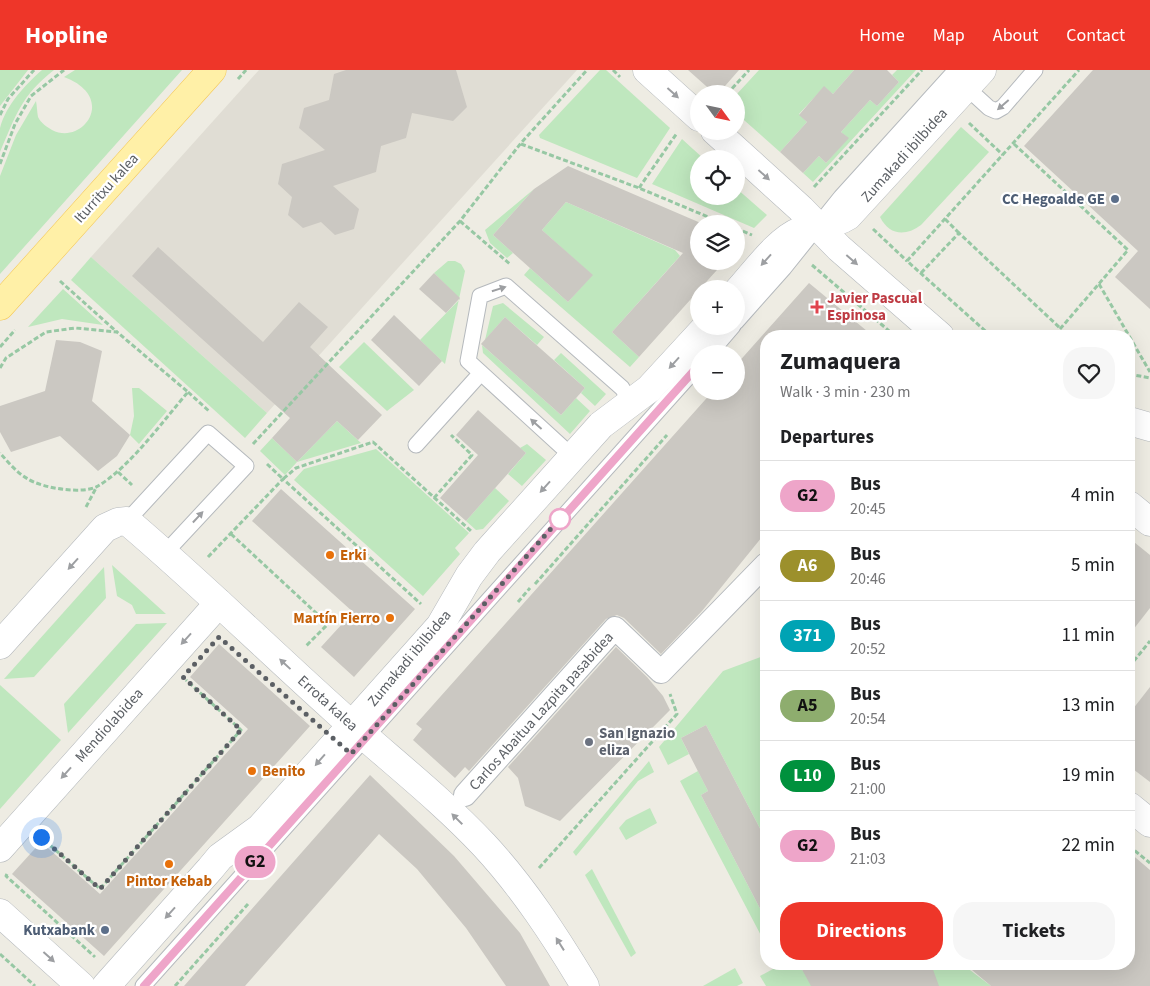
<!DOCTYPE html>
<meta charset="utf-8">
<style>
:root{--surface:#fff;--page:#f6f6f6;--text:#202124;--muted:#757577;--line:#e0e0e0;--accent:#ee3629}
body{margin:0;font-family:"Source Sans 3",sans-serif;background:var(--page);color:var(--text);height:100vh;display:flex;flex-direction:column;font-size:19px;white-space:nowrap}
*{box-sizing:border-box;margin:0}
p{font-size:16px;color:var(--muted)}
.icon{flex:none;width:28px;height:28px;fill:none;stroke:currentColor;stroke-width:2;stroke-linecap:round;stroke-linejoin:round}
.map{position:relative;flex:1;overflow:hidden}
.drawer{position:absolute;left:760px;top:260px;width:375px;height:640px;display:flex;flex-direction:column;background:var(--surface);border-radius:20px;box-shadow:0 5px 20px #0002}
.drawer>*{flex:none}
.badge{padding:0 10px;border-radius:16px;font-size:18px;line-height:32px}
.needle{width:32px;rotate:123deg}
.tools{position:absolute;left:690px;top:15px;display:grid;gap:10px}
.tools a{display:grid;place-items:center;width:55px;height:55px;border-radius:50%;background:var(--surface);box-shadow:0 5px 20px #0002;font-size:25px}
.you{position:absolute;width:25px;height:25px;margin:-12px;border:4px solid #fff;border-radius:50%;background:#1a73e8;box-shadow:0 0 0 8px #1a73e833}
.map>.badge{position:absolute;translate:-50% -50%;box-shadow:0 0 0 2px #fff}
h2{padding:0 20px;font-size:19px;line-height:45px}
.round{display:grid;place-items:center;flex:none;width:52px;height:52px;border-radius:20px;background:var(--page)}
.headline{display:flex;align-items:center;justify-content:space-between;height:85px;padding:0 20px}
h1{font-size:24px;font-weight:700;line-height:38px}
.action{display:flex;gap:10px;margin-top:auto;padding:10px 20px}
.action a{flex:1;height:58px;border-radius:20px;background:var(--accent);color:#fff;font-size:20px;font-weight:700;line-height:58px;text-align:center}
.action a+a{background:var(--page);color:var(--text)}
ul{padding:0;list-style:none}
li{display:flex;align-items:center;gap:15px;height:70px;padding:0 20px;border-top:1px solid var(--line)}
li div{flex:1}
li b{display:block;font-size:19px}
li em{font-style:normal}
li .badge{min-width:55px;font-weight:700;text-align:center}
header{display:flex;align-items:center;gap:30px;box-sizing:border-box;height:70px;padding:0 25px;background:var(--accent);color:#fff}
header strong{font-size:24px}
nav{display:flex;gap:28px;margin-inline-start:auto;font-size:18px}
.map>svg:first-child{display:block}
.education{fill:#e0ddd4}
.green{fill:#bfe7be}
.building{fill:#cbc8c2}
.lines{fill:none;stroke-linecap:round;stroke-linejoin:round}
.service-casing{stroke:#b5b9bd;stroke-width:17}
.pedestrian-casing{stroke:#b5b9bd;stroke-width:24}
.minor-casing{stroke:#b5b9bd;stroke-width:29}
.primary-casing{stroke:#f5c754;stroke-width:29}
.path{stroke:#97c8a4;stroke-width:3;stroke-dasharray:5 2.5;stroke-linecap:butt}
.service{stroke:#fff;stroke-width:15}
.pedestrian{stroke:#fff;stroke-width:22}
.minor{stroke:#fff;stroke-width:28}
.primary{stroke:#fff0a7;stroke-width:28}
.oneway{fill:#9d9fa2}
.line-casing{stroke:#fff;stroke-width:11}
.line{stroke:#eea5c9;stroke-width:8}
.walk{stroke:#5b5f64;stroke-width:5;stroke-dasharray:0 9}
.service-dot{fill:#5c6f8a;stroke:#fff;stroke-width:2}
.health-dot{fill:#e0444e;stroke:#fff;stroke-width:2}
.stop-dot{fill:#fff;stroke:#eea5c9;stroke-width:2.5}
.food-dot{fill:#e8710a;stroke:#fff;stroke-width:2}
.worship-dot{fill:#6b7280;stroke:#fff;stroke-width:2}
.labels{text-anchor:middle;stroke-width:4.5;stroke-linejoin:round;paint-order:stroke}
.street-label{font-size:15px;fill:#5b5f64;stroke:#fff}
.service-label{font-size:15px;font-weight:bold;fill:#4e5e75;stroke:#fff;text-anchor:end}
.health-label{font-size:15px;font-weight:bold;fill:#be3a42;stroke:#fff;text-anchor:start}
.food-label{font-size:15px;font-weight:bold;fill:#c56008;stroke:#fff;text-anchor:start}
.worship-label{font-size:15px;font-weight:bold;fill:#5b616d;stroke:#fff;text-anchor:start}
</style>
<header>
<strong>Hopline</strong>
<nav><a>Home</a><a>Map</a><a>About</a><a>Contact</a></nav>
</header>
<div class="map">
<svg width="1150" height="916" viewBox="0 0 1150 916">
<rect width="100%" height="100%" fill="#eeece3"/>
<path class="education" d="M259,0H577L267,343L91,187Z"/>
<g class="green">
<path d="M0,0H28L0,36Z"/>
<path d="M42,0H54C21,26 16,45 0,82C0,75 0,65 0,58C6,35 25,15 42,0Z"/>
<path d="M75,0H182L0,204V106L16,65L36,31C37,36 37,42 38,47C41,53 47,57 52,60C83,76 118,27 64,7Z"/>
<path d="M600,0H606L670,58L637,108L540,68L539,65Z"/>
<path d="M759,0H854L833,24L824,17L799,44L807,52L780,82L736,43V25Z"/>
<path d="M897,0H916L813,112L803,103L819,86L826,93L848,68L841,62L870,30L877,36L899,12L892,5Z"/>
<path d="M961,57L989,82L921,155C905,167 889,165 880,147Z"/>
<path d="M682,69L704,89H699V126H736V118L767,145L754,158L652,114Z"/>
<path d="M534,119L493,165L513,183L507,188L490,173L485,160Z"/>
<path d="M566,132L675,180L680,186L612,262L639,287L630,297L524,205L530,198L568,232L592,205L542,160Z"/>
<path d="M91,187L267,343L245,368L71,210Z"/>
<path d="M448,191H455L461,194L465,201L445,294L420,270L460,229L434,203Z"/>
<path d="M63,219L103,255L62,249L28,257Z"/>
<path d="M503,233L544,267L537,275L505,247L485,270L493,236Z"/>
<path d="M364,272L414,320L387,341L339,297Z"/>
<path d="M482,275L561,345L576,328L590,341L570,364L483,283Z"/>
<path d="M561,283L606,324L595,336L581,323L585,318L554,290Z"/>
<path d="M132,318H139L167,341L139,374L130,365L134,346Z"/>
<path d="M337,351L361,373L297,392L285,405L260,381L272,368L297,392Z"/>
<path d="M527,374L546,390L522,416L508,404L526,383L520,378Z"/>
<path d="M376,379L469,463L455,478L460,484L423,526L294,410L304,399Z"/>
<path d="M495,418L509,431L483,459L476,460L466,451Z"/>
<path d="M112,495L166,544H136L132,535L117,526Z"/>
<path d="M104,497L106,528L34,607L4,609Z"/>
<path d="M167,553L68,663L64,634L136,554Z"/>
<path d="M766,585V770L706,655L681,668L689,684L668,695L659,677L723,601Z"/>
<path d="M0,615L61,670L0,739Z"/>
<path d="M649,691L654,702L638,711L576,786L573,782Z"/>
<path d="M698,701L708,721L701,725L766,850V875L680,711Z"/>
<path d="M650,738L657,753L626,770L619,758L626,750Z"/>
<path d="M592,799L636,883L631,887L585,805Z"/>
<path d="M782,894H799L803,901L818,894H840L815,916H766L760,906Z"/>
<path d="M856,894H873L881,910L896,905L892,894H911L913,897L921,894H962L991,916H840L844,904Z"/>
<path d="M735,898L743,913L737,916H703Z"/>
</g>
<g class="building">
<path d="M346,0H456L467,37L453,51L412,43L406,68L381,76L376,102L333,116L359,139L354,159L335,165L321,152L303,158L288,145L292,127L278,114L282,94L325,80L299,58L304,38L329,30L334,4Z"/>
<path d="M688,0H739L718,24H715Z"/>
<path d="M854,0H887L899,12L877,36L870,30L841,62L849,68L826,93L819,86L803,103L780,82L807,52L799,45L824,16L833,24Z"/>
<path d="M1093,0H1150V239L1115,207L1138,181L1024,76Z"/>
<path d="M568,96L703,154H699V191H725L639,287L612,262L683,183L566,132L542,160L593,205L568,232L493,165L534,119Z"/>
<path d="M158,177L263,272L299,232L328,257L310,277L382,345L358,370L337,351L297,392L272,368L290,348L132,206Z"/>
<path d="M434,203L460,228L446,243L419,219Z"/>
<path d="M809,213L873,266H766V462L702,541L661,584L624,548L617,545L606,549L469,701L465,697L455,708L413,670L422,659L416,654L713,321H736V295Z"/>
<path d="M394,245L442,291L419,316L371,270Z"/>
<path d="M505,247L585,318L561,345L481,274Z"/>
<path d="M56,270L80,272L102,281L92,331L130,365L117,386L98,401L60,366L11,382L0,362V336L45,321Z"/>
<path d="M478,340L526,383L466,451L440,428L478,385L456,365Z"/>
<path d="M281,419L415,539L354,607L321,577L353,542L252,451Z"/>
<path d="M1129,468L1150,485V538L1129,565Z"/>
<path d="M219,574L310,656L104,886L12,804L41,772L100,824L248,659L190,607Z"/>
<path d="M616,577L647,607L663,626L670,640L560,751L525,736L518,708L508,697Z"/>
<path d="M1150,617V712L1129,696V644Z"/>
<path d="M706,655L766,770V850L701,725L708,721L681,668Z"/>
<path d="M370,705L454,786L520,863L550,916H506L466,858L417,799L379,764L245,916H184Z"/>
<path d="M1129,782L1150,800V916H991L965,894H1129Z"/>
<path d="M799,894H931L939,916H811Z"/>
</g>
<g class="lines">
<g class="service-casing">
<g id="service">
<path d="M966,17L989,38L996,41L1003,37L1035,0"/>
<path d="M736,252L784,198L841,127L956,0"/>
<path d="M709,284L733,256"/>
<path d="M416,375L480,304"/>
<path d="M573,387L468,291L480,226L506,216L622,318L631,332"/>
<path d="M127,451L208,363L246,396L165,483"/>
<path d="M143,916L699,295"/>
</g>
</g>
<g class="pedestrian-casing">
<path id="pedestrian" d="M465,725L615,558L661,602L766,494"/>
</g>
<g class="minor-casing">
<g id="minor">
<path d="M647,0L699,47"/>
<path d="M715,61L801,139L839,178L940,266"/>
<path d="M736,223C753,205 777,170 800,161C816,154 833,156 848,146L982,0"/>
<path d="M1129,351L1150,357"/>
<path d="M1129,435L1150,452"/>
<path d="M0,575L105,458L118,452L127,451C199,512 265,577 335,640C384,685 438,726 484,775C523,817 555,866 585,916"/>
<path d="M1129,736L1150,753"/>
<path d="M0,778L219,533"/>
<path d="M0,843L81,916"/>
<path d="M106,916L210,799L220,787L260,758L440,556L469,506L487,482L601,355L649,319L707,256"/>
</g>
</g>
<g class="primary-casing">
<path id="primary" d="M0,236L212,0"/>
</g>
<g class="path">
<path d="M613,0L620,7"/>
<path d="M238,9L246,0"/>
<path d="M727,24L749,0"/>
<path d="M0,45L8,29L34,0"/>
<path d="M969,53L1003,85"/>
<path d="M521,74L639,118L725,154"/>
<path d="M1014,74L1128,180L1054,266"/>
<path d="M0,94L15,54L31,26L64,0"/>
<path d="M814,117L922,0"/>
<path d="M639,118L677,63"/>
<path d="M945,149L959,163"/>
<path d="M460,151L511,195"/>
<path d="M736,158L752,165"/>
<path d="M873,159L907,191"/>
<path d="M812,195L895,266"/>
<path d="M921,203L959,163L1060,258"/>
<path d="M60,211L117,262"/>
<path d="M1099,214L1150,302"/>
<path d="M991,266L907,191L1079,0"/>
<path d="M0,277L15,260"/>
<path d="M0,298L6,288L46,262L75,258L117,262L188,322C163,351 130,397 98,416C83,425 42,418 28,409C17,403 8,392 0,383"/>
<path d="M1129,304L1150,308"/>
<path d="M188,322L210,342"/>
<path d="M253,374L460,151L521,73L587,0"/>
<path d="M267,394L283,409L296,398L373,372L471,461"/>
<path d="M118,402L132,415"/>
<path d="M434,428L472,385L451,365"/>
<path d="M86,437L96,418"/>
<path d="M231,464L328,554L306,576"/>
<path d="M208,487L283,409L421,534"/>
<path d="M535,514L667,365"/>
<path d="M518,532L530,518"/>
<path d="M1129,597L1150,571"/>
<path d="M44,770L100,819L241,660L186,610"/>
<path d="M1129,776L1150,793"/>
<path d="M539,798L677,644L670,624"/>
<path d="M7,804L6,806L95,887"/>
<path d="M0,884L35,916"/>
<path d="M175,916L248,834"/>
</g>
<use href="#service" class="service"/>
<use href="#pedestrian" class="pedestrian"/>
<use href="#minor" class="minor"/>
<use href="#primary" class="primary"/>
</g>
<defs><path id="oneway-solid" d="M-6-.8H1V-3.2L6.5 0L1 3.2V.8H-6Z" transform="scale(1.25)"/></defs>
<g class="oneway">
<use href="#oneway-solid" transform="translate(673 23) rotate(42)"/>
<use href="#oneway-solid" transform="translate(1003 35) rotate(139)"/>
<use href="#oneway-solid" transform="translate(764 105) rotate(42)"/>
<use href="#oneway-solid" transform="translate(766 190) rotate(132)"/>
<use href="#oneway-solid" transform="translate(852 190) rotate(41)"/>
<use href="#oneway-solid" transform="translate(499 219) rotate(-18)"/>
<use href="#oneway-solid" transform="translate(674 293) rotate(132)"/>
<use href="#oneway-solid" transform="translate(536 354) rotate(-138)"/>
<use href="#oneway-solid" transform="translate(545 417) rotate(132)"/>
<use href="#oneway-solid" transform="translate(198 447) rotate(-47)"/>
<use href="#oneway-solid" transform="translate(73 494) rotate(132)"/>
<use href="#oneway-solid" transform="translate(186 569) rotate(132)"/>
<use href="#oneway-solid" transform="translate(285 594) rotate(-137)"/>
<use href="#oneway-solid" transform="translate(320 690) rotate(131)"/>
<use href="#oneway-solid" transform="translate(66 703) rotate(132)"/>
<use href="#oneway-solid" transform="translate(457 749) rotate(-135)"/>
<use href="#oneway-solid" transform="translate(170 843) rotate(132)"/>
<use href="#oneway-solid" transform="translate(560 874) rotate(-122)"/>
<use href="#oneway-solid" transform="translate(49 887) rotate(42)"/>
</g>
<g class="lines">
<g class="line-casing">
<path id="line" d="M144,916L699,295"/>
</g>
<use href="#line" class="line"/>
<path class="walk" d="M41,767L100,819L241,660L183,607L219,567L351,684L565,443L560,449"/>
</g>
<g class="service-dot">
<circle cx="1115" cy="129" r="5"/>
<circle cx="105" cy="860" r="5"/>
</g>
<path class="health-dot" d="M814.5 229.5h5v5h5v5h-5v5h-5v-5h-5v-5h5z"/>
<circle class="stop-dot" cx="560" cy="449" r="10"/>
<g class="food-dot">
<circle cx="330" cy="485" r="5"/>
<circle cx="390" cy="548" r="5"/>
<circle cx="252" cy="701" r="5"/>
<circle cx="169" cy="794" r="5"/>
</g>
<circle class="worship-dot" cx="589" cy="672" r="5"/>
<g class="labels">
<g class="street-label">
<text transform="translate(904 85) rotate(-48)" y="5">Zumakadi ibilbidea</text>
<text transform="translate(106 118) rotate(-48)" y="5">Iturritxu kalea</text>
<text transform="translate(409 588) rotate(-50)" y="5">Zumakadi ibilbidea</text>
<text transform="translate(328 633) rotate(42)" y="5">Errota kalea</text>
<text transform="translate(541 641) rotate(-48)" y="5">Carlos Abaitua Lazpita pasabidea</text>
<text transform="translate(109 655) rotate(-48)" y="5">Mendiolabidea</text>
</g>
<g class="service-label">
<text x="1105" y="134">CC Hegoalde GE</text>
<text x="95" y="865">Kutxabank</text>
</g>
<g class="health-label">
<text x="827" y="233">Javier Pascual<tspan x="827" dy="17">Espinosa</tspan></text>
</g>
<g class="food-label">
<text x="340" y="490">Erki</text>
<text x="380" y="553" text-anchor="end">Martín Fierro</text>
<text x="262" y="706">Benito</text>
<text x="169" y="816" text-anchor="middle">Pintor Kebab</text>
</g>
<g class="worship-label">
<text x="599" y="668">San Ignazio<tspan x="599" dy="17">eliza</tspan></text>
</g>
</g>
</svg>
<div class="tools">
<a><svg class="needle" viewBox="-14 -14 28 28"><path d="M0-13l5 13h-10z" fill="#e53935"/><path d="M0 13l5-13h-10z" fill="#757577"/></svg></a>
<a><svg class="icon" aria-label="locate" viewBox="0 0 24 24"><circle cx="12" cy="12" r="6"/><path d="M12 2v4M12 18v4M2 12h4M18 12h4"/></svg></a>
<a><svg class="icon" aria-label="layers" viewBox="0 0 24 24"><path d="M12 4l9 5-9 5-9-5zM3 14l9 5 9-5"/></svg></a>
<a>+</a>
<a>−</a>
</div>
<div class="you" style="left:41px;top:767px"></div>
<b class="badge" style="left:255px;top:792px;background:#eea5c9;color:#111">G2</b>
<section class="drawer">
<div class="headline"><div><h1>Zumaquera</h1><p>Walk · 3 min · 230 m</p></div><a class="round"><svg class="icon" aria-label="heart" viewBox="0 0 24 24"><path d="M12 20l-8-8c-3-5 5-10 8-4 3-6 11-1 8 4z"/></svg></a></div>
<h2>Departures</h2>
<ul>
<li><span class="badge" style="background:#eea5c9;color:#111">G2</span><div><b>Bus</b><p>20:45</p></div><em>4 min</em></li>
<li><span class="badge" style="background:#9c902c;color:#fff">A6</span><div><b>Bus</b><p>20:46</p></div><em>5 min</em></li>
<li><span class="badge" style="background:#00a3b4;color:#fff">371</span><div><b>Bus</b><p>20:52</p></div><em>11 min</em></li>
<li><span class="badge" style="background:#8ead6e;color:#111">A5</span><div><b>Bus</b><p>20:54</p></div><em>13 min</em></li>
<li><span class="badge" style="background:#00913d;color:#fff">L10</span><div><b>Bus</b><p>21:00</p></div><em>19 min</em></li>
<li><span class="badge" style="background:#eea5c9;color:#111">G2</span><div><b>Bus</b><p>21:03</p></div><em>22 min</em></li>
</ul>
<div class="action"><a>Directions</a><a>Tickets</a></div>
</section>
</div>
